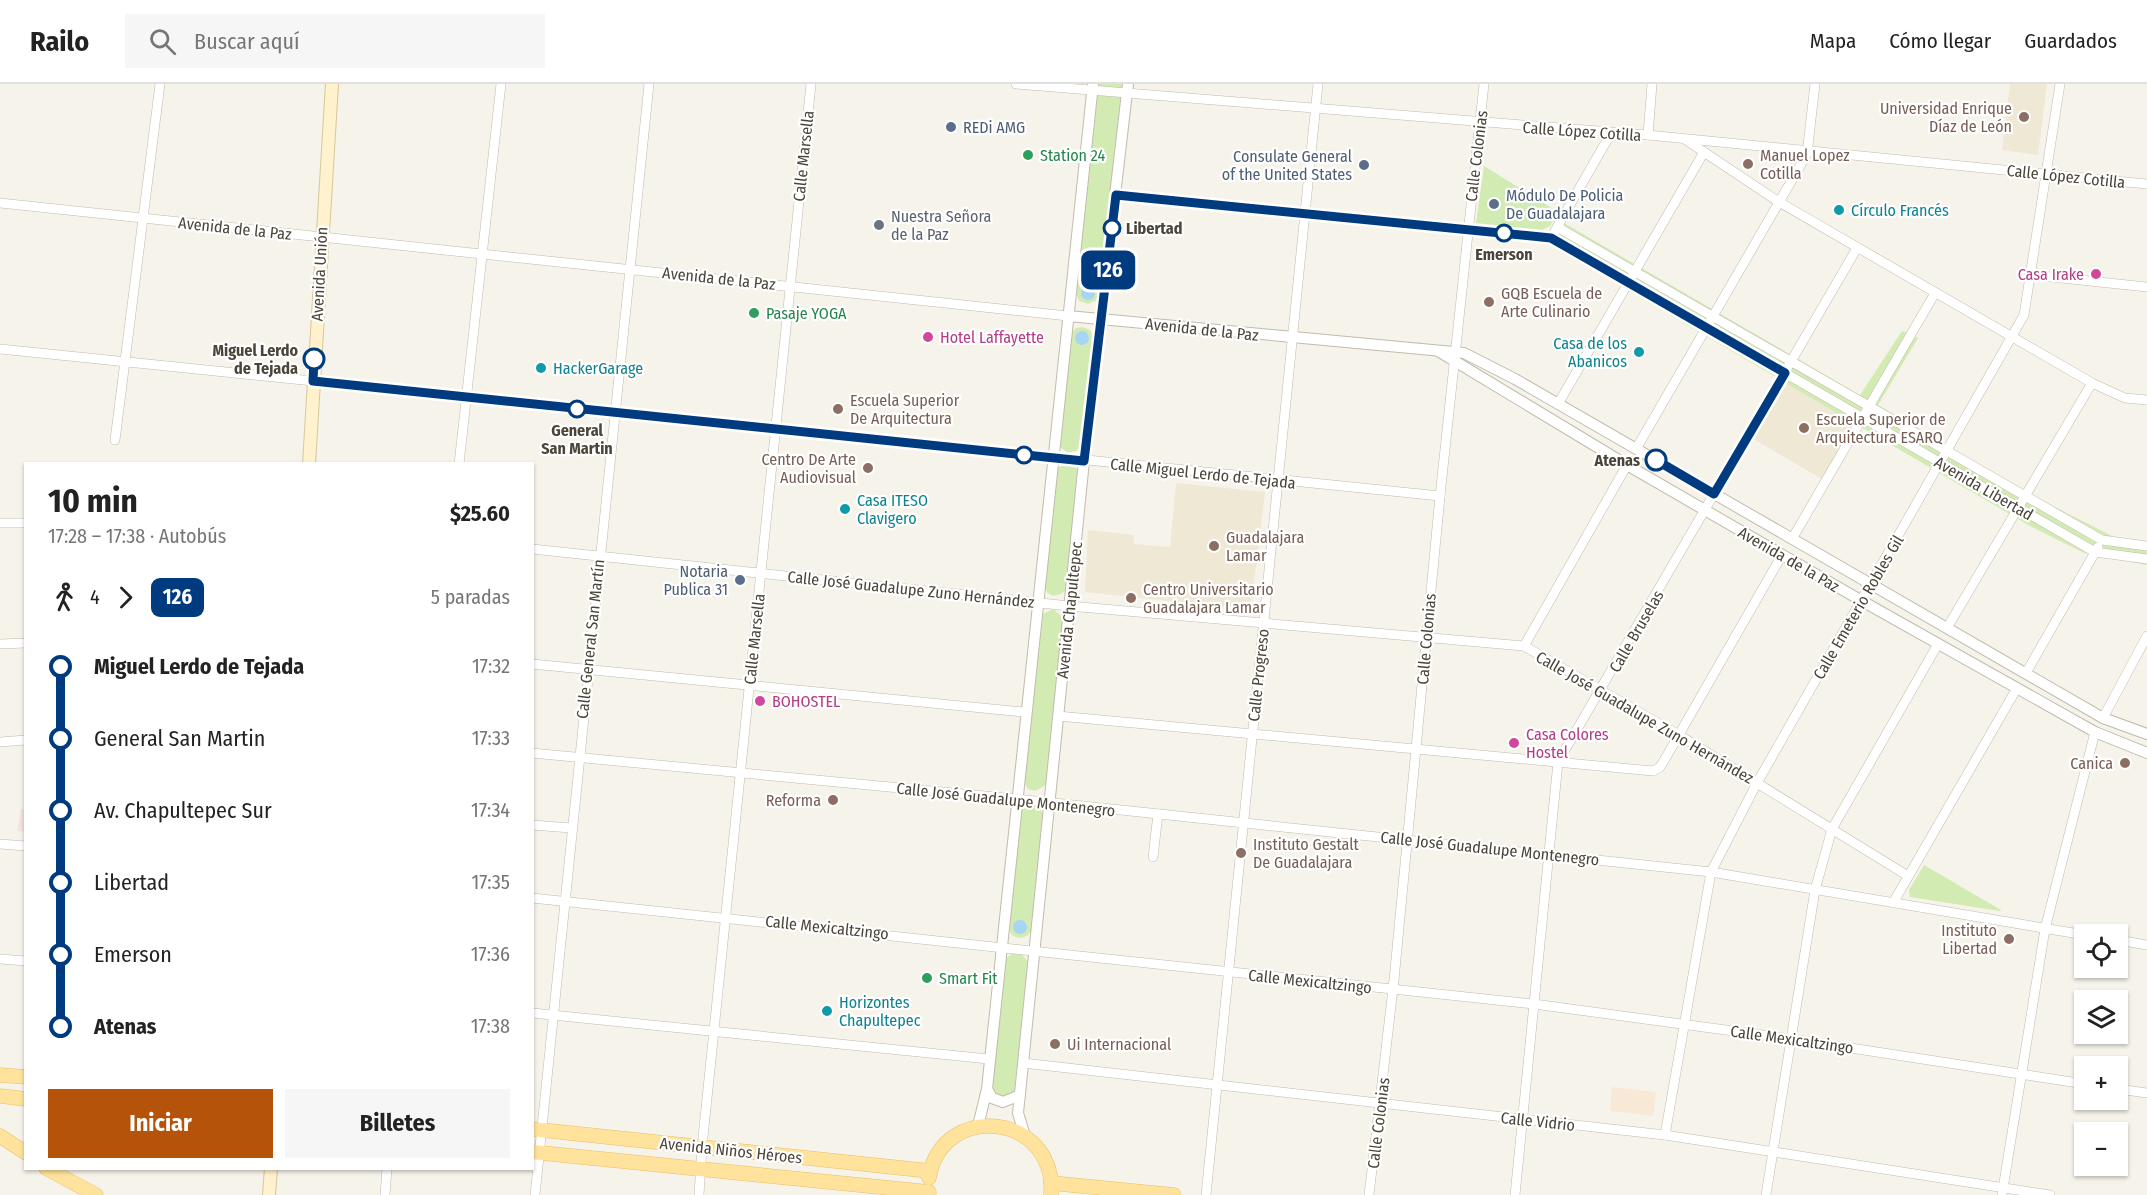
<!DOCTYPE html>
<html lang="es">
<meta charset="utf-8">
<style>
:root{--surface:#fff;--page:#f6f6f6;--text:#222;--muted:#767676;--line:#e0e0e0;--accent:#b45309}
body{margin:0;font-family:"Fira Sans Condensed",sans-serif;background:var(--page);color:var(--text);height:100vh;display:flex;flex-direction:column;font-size:22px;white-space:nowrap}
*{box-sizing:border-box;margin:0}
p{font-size:20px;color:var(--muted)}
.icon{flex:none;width:33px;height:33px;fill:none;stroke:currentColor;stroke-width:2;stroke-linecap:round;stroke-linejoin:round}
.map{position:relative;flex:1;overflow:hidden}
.panel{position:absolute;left:24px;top:378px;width:510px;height:708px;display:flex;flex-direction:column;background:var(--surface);border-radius:0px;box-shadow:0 2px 4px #0004}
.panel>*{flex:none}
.badge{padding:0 12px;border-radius:9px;font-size:21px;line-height:39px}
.controls{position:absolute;left:2074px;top:840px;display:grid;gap:12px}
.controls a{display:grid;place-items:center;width:54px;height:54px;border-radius:0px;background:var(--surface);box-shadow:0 2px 4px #0004;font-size:30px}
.map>.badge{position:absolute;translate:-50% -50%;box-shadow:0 0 0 3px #fff}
.legs{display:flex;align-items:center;gap:9px;height:66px;padding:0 24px;font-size:20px}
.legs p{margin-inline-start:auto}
.headline{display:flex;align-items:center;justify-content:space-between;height:102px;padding:0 24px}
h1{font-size:33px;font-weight:700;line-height:45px}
.button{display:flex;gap:12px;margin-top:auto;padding:12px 24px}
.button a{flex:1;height:69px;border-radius:0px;background:var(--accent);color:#fff;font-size:24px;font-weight:700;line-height:69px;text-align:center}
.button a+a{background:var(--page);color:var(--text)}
ul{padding:0 24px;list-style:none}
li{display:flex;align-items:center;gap:21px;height:72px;font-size:22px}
li i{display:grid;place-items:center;width:9px;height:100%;margin:0 8px;background:currentColor}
li i::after{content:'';width:15px;height:15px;margin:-8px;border:4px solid;border-radius:50%;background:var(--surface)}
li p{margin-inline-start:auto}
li:first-child i{background:linear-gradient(#0000 50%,currentColor 0)}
li:last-child i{background:linear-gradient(currentColor 50%,#0000 0)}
header{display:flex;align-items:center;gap:36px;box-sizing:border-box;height:84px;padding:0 30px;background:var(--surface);border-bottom:2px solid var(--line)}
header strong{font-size:28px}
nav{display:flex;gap:33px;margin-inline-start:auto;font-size:21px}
.search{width:420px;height:54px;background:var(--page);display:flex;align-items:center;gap:15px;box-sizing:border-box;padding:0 21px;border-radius:0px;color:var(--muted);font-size:22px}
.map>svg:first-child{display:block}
.commercial{fill:#f8e9d7}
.education{fill:#efe8d5}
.medical{fill:#f6e2df}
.green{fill:#d2ebb3}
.water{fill:#a7d5f4}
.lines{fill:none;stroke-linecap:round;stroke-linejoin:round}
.minor-casing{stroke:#c2bbad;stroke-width:10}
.tertiary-casing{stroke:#c2bbad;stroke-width:12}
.secondary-casing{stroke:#d7c79a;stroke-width:14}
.primary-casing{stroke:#e9c067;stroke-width:15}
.minor{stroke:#fff;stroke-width:9}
.tertiary{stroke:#fff;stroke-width:10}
.secondary{stroke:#fff2cc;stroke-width:12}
.primary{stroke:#ffe29b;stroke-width:14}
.line-1-casing{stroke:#fff;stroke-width:14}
.line-1{stroke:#003b80;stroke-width:9}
.education-dot{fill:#8d6e63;stroke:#fff;stroke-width:2}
.service-dot{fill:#5c6f8a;stroke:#fff;stroke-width:2}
.leisure-dot{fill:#2e9e5b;stroke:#fff;stroke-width:2}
.culture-dot{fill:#0f9aa8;stroke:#fff;stroke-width:2}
.worship-dot{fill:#6b7280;stroke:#fff;stroke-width:2}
.stop-1-dot{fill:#fff;stroke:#003b80;stroke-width:3}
.hotel-dot{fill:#d1479c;stroke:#fff;stroke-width:2}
.labels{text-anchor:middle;stroke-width:4.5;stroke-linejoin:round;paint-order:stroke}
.education-label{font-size:16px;fill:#785e54;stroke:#fff;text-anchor:start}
.service-label{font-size:16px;fill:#4e5e75;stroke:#fff;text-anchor:start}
.street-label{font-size:16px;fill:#4b4438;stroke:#fff}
.leisure-label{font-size:16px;fill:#27864d;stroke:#fff;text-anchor:start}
.culture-label{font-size:16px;fill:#0d838f;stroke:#fff;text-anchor:start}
.worship-label{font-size:16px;fill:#5b616d;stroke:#fff;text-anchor:start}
.stop-label{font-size:16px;font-weight:bold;fill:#4b4438;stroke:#fff}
.hotel-label{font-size:16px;fill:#b23c85;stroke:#fff;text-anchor:start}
</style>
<header>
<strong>Railo</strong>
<div class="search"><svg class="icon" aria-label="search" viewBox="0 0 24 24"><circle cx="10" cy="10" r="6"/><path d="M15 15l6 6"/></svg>Buscar aquí</div>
<nav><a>Mapa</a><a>Cómo llegar</a><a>Guardados</a></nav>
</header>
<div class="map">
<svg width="2147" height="1111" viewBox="0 0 2147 1111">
<rect width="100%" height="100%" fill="#f6f3eb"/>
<path class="commercial" d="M1612,1003L1656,1008L1653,1032L1610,1027Z"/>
<g class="education">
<path d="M2010,0H2047L2038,71L2002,66Z"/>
<path d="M1787,294L1857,334L1822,395L1752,354Z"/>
<path d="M1176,399L1265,408L1252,515L1246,525L1085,508L1088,446L1134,451V460L1170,463Z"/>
</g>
<path class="medical" d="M21,725H25V748L17,747Z"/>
<g class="green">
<path d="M1099,0H1122L1099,210L1097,216L1088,220L1079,217L1076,208Z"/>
<path d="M1484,82L1558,128L1550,142L1542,146L1476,139Z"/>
<path d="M1564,139L1860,311L1902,247L1918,254L1878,321L2035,413L2114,453L2147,458V481L2084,469L2030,442L1552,162Z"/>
<path d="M1083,243L1090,246L1093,252L1081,360L1078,366L1068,369L1059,362L1071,250L1076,244Z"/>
<path d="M1069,379L1078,386L1067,505C1059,513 1049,515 1044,503L1057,384Z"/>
<path d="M1053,525L1064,534L1046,701L1035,707L1028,705L1024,698L1041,531Z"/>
<path d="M1029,721L1039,723L1043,730L1031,847C1025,857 1012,856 1008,844L1021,726Z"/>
<path d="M1924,781L2001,826L2000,827L1910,813L1909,806Z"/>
<path d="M1014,868L1021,869L1028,878L1014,1011L1009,1015L991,1008L1005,875Z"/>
</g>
<g class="water">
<circle cx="1088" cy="209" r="7"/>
<circle cx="1082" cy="254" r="7"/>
<circle cx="1020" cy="843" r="7"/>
</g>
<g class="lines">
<g class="minor-casing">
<g id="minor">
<path d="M1016,0L1648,51L2147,100"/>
<path d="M1648,51L1652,0"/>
<path d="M1686,56L1779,118L2092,299L2125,314L2147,316"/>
<path d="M1116,111L1551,154L2095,468L2147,475"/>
<path d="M0,119L1068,232"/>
<path d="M1557,143L2102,456L2147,462"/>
<path d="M1555,147L1611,49"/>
<path d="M2032,191L2147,203"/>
<path d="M0,265L1440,412"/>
<path d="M1558,320L1704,68"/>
<path d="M115,356L160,0"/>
<path d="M1636,365L1807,70L1815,0"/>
<path d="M459,380L501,0"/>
<path d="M0,439H26"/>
<path d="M1792,455L1935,209"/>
<path d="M532,465L1069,522L1524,562L1679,651L1908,792"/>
<path d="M1947,544L2092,299"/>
<path d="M0,560L26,559"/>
<path d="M1524,562L1627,381"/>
<path d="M532,580L1024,628"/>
<path d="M2026,589L2098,463"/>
<path d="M1058,632L1653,687L1660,683L1665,675L1782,471"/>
<path d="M2103,634L2147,552"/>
<path d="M0,658L26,656"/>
<path d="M532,669L1016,715L1711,788L2085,851"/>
<path d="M532,741L571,744"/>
<path d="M0,760L26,762"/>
<path d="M1153,773L1158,730"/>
<path d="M532,814L1534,920L1792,955L2085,1000"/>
<path d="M1893,819L2017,604"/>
<path d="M2118,856L2147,861"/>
<path d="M0,875L26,877"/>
<path d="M532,929L989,975"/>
<path d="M1023,979L1665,1051L2050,1111"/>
<path d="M2118,1005L2147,1009"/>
<path d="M1665,1051L1711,788L1757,699L2024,231L2060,0"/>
<path d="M385,1111L387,1084"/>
<path d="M535,1111L649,0"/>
<path d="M699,1111L702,1063L811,0"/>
<path d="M1206,1111L1318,0"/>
<path d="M1369,1111L1394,896L1440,412L1484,0"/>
<path d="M1515,1111L1558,678L1857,164"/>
<path d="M1766,1111L1815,806L1832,745L1938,560"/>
<path d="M2002,1111L2045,845L2095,648"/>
</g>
</g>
<g class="tertiary-casing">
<g id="tertiary">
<path d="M1068,232L1464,269L1515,295L2103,634L2147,650"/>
<path d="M1438,267L1627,381L1862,517L2095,648L2147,669"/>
<path d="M987,1005L992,1014L1003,1018L1020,1011"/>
<path d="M978,1042L987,1005L1093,0"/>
<path d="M1025,1052L1018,1029L1084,377L1128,0"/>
</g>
</g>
<g class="secondary-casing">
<g id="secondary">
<path d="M309,380L332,0"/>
<path d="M269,1111L271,1084"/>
</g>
</g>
<g class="primary-casing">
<g id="primary">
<path d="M0,991L26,993"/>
<path d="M0,1012L26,1015"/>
<path d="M532,1045L930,1087"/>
<path d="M0,1052L26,1069"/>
<path d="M532,1068L929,1108"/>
<path d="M46,1084L96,1111"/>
<path d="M929,1094C942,1016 1057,1029 1051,1111"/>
<path d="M1051,1099L1174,1111"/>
</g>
</g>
<use href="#minor" class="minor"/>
<use href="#tertiary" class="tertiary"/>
<use href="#secondary" class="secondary"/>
<use href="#primary" class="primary"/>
</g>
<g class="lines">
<g class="line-1-casing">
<path id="line-1" d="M314,275L313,297L1084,377L1116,111L1551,154L1785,289L1714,410L1656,376"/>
</g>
<use href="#line-1" class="line-1"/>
</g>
<g class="education-dot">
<circle cx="2024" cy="33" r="6"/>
<circle cx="1748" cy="80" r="6"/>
<circle cx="1489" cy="218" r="6"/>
<circle cx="838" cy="325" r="6"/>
<circle cx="1804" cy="344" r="6"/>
<circle cx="868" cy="384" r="6"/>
<circle cx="1214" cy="462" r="6"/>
<circle cx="1131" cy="514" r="6"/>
<circle cx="2125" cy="679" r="6"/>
<circle cx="833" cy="716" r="6"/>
<circle cx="1241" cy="769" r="6"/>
<circle cx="2009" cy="855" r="6"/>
<circle cx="1055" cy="960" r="6"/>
</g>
<g class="service-dot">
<circle cx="951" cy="43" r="6"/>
<circle cx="1364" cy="81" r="6"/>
<circle cx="1494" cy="120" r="6"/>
<circle cx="740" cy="496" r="6"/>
</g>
<g class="leisure-dot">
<circle cx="1028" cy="71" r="6"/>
<circle cx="754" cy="229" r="6"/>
<circle cx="927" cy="894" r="6"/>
</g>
<g class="culture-dot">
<circle cx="1839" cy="126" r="6"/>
<circle cx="1639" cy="268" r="6"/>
<circle cx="541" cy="284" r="6"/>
<circle cx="845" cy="425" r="6"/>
<circle cx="827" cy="927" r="6"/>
</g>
<circle class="worship-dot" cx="879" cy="141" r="6"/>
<g class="stop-1-dot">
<circle cx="1112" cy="144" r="8"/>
<circle cx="1504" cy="149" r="8"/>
<circle cx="314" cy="275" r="10"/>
<circle cx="577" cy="325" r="8"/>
<circle cx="1024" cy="371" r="8"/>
<circle cx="1656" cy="376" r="10"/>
</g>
<g class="hotel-dot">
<circle cx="2096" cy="190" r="6"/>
<circle cx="928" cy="253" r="6"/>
<circle cx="760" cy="617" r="6"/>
<circle cx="1514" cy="659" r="6"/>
</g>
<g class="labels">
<g class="education-label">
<text x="2012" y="30" text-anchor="end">Universidad Enrique<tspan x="2012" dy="18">Díaz de León</tspan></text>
<text x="1760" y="77">Manuel Lopez<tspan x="1760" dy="18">Cotilla</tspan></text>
<text x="1501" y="215">GQB Escuela de<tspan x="1501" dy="18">Arte Culinario</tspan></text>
<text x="850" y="322">Escuela Superior<tspan x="850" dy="18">De Arquitectura</tspan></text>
<text x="1816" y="341">Escuela Superior de<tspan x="1816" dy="18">Arquitectura ESARQ</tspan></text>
<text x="856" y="381" text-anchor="end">Centro De Arte<tspan x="856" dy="18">Audiovisual</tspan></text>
<text x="1226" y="459">Guadalajara<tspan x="1226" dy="18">Lamar</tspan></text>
<text x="1143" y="511">Centro Universitario<tspan x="1143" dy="18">Guadalajara Lamar</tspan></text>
<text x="2113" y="685" text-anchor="end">Canica</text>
<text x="821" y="722" text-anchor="end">Reforma</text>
<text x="1253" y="766">Instituto Gestalt<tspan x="1253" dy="18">De Guadalajara</tspan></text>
<text x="1997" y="852" text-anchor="end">Instituto<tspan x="1997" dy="18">Libertad</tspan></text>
<text x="1067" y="966">Ui Internacional</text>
</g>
<g class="service-label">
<text x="963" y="49">REDi AMG</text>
<text x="1352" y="78" text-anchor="end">Consulate General<tspan x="1352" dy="18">of the United States</tspan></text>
<text x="1506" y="117">Módulo De Policia<tspan x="1506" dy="18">De Guadalajara</tspan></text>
<text x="728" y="493" text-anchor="end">Notaria<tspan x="728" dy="18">Publica 31</tspan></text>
</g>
<g class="street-label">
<text transform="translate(1582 47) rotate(4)" y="6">Calle López Cotilla</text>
<text transform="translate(803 72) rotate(-84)" y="6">Calle Marsella</text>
<text transform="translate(1476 72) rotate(-83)" y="6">Calle Colonias</text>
<text transform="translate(2066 92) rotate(6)" y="6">Calle López Cotilla</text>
<text transform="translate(235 144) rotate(6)" y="6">Avenida de la Paz</text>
<text transform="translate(319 190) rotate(-87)" y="6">Avenida Unión</text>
<text transform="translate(719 194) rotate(6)" y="6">Avenida de la Paz</text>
<text transform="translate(1202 245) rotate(6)" y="6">Avenida de la Paz</text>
<text transform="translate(1203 389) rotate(6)" y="6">Calle Miguel Lerdo de Tejada</text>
<text transform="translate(1984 404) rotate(30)" y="6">Avenida Libertad</text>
<text transform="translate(1789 475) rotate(30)" y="6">Avenida de la Paz</text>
<text transform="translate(911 505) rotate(6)" y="6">Calle José Guadalupe Zuno Hernández</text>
<text transform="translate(1858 523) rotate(-60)" y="6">Calle Emeterio Robles Gil</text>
<text transform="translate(1069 526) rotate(-84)" y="6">Avenida Chapultepec</text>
<text transform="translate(1636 547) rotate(-60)" y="6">Calle Bruselas</text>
<text transform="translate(590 555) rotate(-84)" y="6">Calle General San Martín</text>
<text transform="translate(754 555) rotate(-84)" y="6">Calle Marsella</text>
<text transform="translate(1426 555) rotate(-85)" y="6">Calle Colonias</text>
<text transform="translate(1258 591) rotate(-84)" y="6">Calle Progreso</text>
<text transform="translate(1645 633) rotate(30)" y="6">Calle José Guadalupe Zuno Hernández</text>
<text transform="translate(1006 715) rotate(6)" y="6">Calle José Guadalupe Montenegro</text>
<text transform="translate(1490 764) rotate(6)" y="6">Calle José Guadalupe Montenegro</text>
<text transform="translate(827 843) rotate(6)" y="6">Calle Mexicaltzingo</text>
<text transform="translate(1310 897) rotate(6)" y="6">Calle Mexicaltzingo</text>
<text transform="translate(1792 955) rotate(8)" y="6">Calle Mexicaltzingo</text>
<text transform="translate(1538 1037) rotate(6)" y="6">Calle Vidrio</text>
<text transform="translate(1378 1039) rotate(-83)" y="6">Calle Colonias</text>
<text transform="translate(731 1066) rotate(6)" y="6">Avenida Niños Héroes</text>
</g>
<g class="leisure-label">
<text x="1040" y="77">Station 24</text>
<text x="766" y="235">Pasaje YOGA</text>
<text x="939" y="900">Smart Fit</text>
</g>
<g class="culture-label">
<text x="1851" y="132">Círculo Francés</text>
<text x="1627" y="265" text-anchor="end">Casa de los<tspan x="1627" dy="18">Abanicos</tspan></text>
<text x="553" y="290">HackerGarage</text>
<text x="857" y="422">Casa ITESO<tspan x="857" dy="18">Clavigero</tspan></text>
<text x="839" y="924">Horizontes<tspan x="839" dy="18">Chapultepec</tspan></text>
</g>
<g class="worship-label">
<text x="891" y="138">Nuestra Señora<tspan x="891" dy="18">de la Paz</tspan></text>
</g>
<g class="stop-label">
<text x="1126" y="150" text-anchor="start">Libertad</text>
<text x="1504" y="176">Emerson</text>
<text x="298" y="272" text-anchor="end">Miguel Lerdo<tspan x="298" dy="18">de Tejada</tspan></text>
<text x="577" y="352">General<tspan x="577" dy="18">San Martin</tspan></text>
<text x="1640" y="382" text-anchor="end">Atenas</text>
</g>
<g class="hotel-label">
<text x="2084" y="196" text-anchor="end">Casa Irake</text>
<text x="940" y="259">Hotel Laffayette</text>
<text x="772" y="623">BOHOSTEL</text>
<text x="1526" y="656">Casa Colores<tspan x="1526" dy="18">Hostel</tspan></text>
</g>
</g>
</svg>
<div class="controls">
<a><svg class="icon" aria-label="locate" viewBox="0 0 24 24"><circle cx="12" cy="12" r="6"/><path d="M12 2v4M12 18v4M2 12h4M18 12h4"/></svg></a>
<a><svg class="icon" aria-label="layers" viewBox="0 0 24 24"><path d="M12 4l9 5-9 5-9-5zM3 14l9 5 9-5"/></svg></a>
<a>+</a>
<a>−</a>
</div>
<b class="badge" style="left:1108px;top:186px;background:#003b80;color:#fff">126</b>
<section class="panel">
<div class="headline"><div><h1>10 min</h1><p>17:28 – 17:38 · Autobús</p></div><b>$25.60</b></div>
<div class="legs"><svg class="icon" aria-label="walk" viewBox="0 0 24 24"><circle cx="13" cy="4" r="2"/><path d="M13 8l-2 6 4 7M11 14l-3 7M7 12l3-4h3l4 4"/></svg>4<svg class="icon" aria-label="forward" viewBox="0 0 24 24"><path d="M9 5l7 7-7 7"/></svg><b class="badge" style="background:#003b80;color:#fff">126</b><p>5 paradas</p></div>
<ul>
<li><i style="color:#003b80"></i><b>Miguel Lerdo de Tejada</b><p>17:32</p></li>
<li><i style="color:#003b80"></i><span>General San Martin</span><p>17:33</p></li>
<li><i style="color:#003b80"></i><span>Av. Chapultepec Sur</span><p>17:34</p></li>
<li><i style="color:#003b80"></i><span>Libertad</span><p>17:35</p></li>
<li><i style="color:#003b80"></i><span>Emerson</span><p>17:36</p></li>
<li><i style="color:#003b80"></i><b>Atenas</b><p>17:38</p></li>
</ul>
<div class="button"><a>Iniciar</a><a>Billetes</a></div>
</section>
</div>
